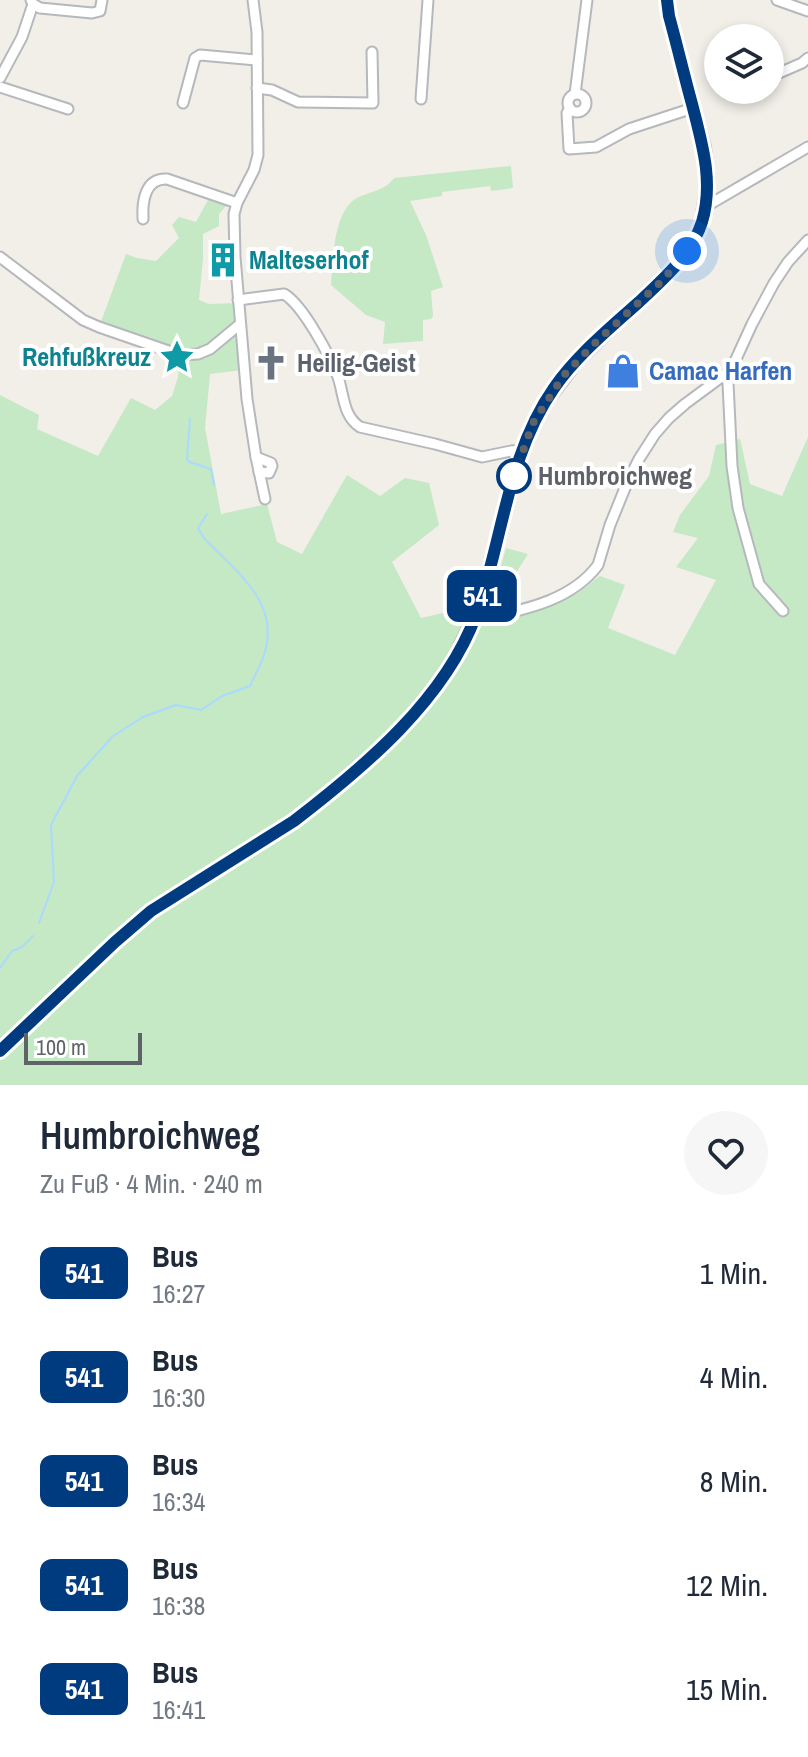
<!DOCTYPE html>
<html lang="de">
<meta charset="utf-8">
<style>
:root{--surface:#fff;--page:#f6f6f7;--text:#1f2937;--muted:#747a83}
body{margin:0;font-family:"Archivo Narrow",sans-serif;background:var(--page);color:var(--text);height:100vh;display:flex;flex-direction:column;font-size:30px;white-space:nowrap}
*{box-sizing:border-box;margin:0}
p{font-size:26px;color:var(--muted)}
.icon{flex:none;width:44px;height:44px;fill:none;stroke:currentColor;stroke-width:2;stroke-linecap:round;stroke-linejoin:round}
.map{position:relative;height:1085px;overflow:hidden}
.panel{display:flex;flex-direction:column;background:var(--surface);flex:1}
.panel>*{flex:none}
.badge{padding:0 16px;border-radius:12px;font-size:28px;line-height:52px}
.controls{position:absolute;left:704px;top:24px;display:grid;gap:16px}
.controls a{display:grid;place-items:center;width:80px;height:80px;border-radius:50%;background:var(--surface);box-shadow:0 4px 12px #0003;font-size:40px}
.scale{position:absolute;left:24px;bottom:20px;width:118px;box-sizing:border-box;padding-left:8px;border:4px solid #5f6368;border-top:0;font-size:22px;line-height:28px;white-space:nowrap;color:#5f6368;-webkit-text-stroke:6px #fff;paint-order:stroke}
.you{position:absolute;width:40px;height:40px;margin:-20px;border:6px solid #fff;border-radius:50%;background:#1a73e8;box-shadow:0 0 0 12px #1a73e833}
.map>.badge{position:absolute;translate:-50% -50%;box-shadow:0 0 0 4px #fff}
.round{display:grid;place-items:center;flex:none;width:84px;height:84px;border-radius:42px;background:var(--page)}
.summary{display:flex;align-items:center;justify-content:space-between;height:136px;padding:0 40px}
h1{font-size:38px;font-weight:600;line-height:60px}
ul{padding:0;list-style:none}
li{display:flex;align-items:center;gap:24px;height:104px;padding:0 40px}
li div{flex:1}
li b{display:block;font-size:30px}
li em{font-style:normal}
li .badge{min-width:88px;font-weight:700;text-align:center}
.map>svg:first-child{display:block}
.green{fill:#c5e8c5}
.lines{fill:none;stroke-linecap:round;stroke-linejoin:round}
.stream{stroke:#aadaff;stroke-width:2}
.minor-casing{stroke:#b5b8bc;stroke-width:13}
.secondary-casing{stroke:#b6babf;stroke-width:16}
.minor{stroke:#fff;stroke-width:9}
.secondary{stroke:#fff;stroke-width:12}
.line-casing{stroke:#fff;stroke-width:18}
.line{stroke:#003b80;stroke-width:12}
.walk{stroke:#5f6368;stroke-width:8;stroke-dasharray:0 14.4}
.stop-dot{fill:#fff;stroke:#003b80;stroke-width:4}
.labels{text-anchor:middle;stroke-width:8;stroke-linejoin:round;paint-order:stroke}
.culture-label{font-size:26px;font-weight:bold;fill:#0d838f;stroke:#fff;text-anchor:start}
.worship-label{font-size:26px;font-weight:bold;fill:#5b616d;stroke:#fff;text-anchor:start}
.shop-label{font-size:26px;font-weight:bold;fill:#366cbe;stroke:#fff;text-anchor:start}
.stop-label{font-size:26px;font-weight:bold;fill:#5f6368;stroke:#fff;text-anchor:start}
</style>
<div class="map">
<svg width="808" height="1085" viewBox="0 0 808 1085">
<rect width="100%" height="100%" fill="#f1efe8"/>
<g class="green">
<path d="M511,166L513,188L491,191L490,186L442,192V196L410,201L426,235L443,287L431,291L433,316L431,319L423,320V341L383,344L385,322L366,315L331,285C333,261 333,211 357,198C370,191 385,191 394,178Z"/>
<path d="M208,200L226,206L219,214V226L203,234V258L199,300L209,304L238,303L242,370L210,374L205,428L221,514L267,504L277,542L302,554L347,475L380,496L405,478L429,483L439,525L392,562L421,618L491,602L506,548L528,554L507,587L522,614L559,602L578,593L600,576L625,585L608,628L675,655L716,580L676,567L698,538L673,532L680,515L709,476L716,445L740,439L750,484L782,496L808,437V1085H0V395L39,415L37,429L98,456L131,398L155,410L172,396L178,377L180,354L99,327L126,254L137,258L156,261L179,238L172,225L179,217L196,222Z"/>
</g>
<g class="lines">
<g class="stream">
<path d="M190,419L187,459L189,462L211,469L214,485"/>
<path d="M39,923L54,882L51,825L77,776L113,736L143,717L176,705L201,710L222,696L250,686C255,675 262,663 265,652C280,600 233,570 203,537L198,528L207,514"/>
<path d="M0,968L12,951L22,947L33,936"/>
</g>
<g class="minor-casing">
<g id="minor">
<path d="M31,0L33,4L40,8L92,13L100,11L102,0"/>
<path d="M253,0L257,32L258,155L254,170L237,203L234,214L235,257L247,399L256,457L265,499"/>
<path d="M777,0L808,11"/>
<path d="M770,77L802,63L808,58"/>
<path d="M0,78L22,37L33,4"/>
<path d="M0,87L68,109"/>
<path d="M257,88L272,90L298,102L373,103L372,52"/>
<circle cx="577" cy="103" r="9"/>
<path d="M575,94L587,0"/>
<path d="M421,99L428,0"/>
<path d="M183,103L195,58L200,55L257,60"/>
<path d="M570,108L567,113L569,149L596,147L629,129L693,108"/>
<path d="M705,207L808,147"/>
<path d="M143,219C142,201 145,178 167,179L237,203"/>
<path d="M0,257L83,320L99,327L180,355L198,354L210,349L239,325"/>
<path d="M238,300L284,294C303,305 330,356 338,377C344,395 343,416 360,427L435,444L482,457L511,451L522,450"/>
<path d="M731,370L728,383L732,466L738,508L759,584L783,611"/>
<path d="M256,457L271,463L272,466L269,473L259,472"/>
<path d="M474,621C517,611 570,603 598,565L610,525L627,483L639,459L655,434L669,418L685,404L731,370L752,324L774,283L788,262L808,240"/>
</g>
</g>
<g class="secondary-casing">
<path id="secondary" d="M0,1051L115,942L151,911L294,821L316,804L396,734L436,686L455,657L476,614L522,450L533,423L544,404L576,362L677,264L697,235L702,222L708,180L704,147L669,16L667,0"/>
</g>
<use href="#minor" class="minor"/>
<use href="#secondary" class="secondary"/>
</g>
<g class="lines">
<g class="line-casing">
<path id="line" d="M0,1051L115,942L151,911L294,821C363,768 445,700 476,615C503,540 507,455 554,388C577,355 609,329 639,302C663,279 691,256 702,222C714,182 702,143 692,104C684,75 677,45 669,16L667,0"/>
</g>
<use href="#line" class="line"/>
<path class="walk" d="M514,476L533,423L564,375L596,342L662,281L687,251"/>
</g>
<defs>
<g id="building-bare" transform="scale(2.76)"><path d="M-4-6H4V6H1V3H-1V6H-4ZM-2.5-4.3h1.7v1.8h-1.7ZM.8-4.3h1.7v1.8H.8ZM-2.5-1h1.7V.8h-1.7ZM.8-1h1.7V.8H.8Z" fill="#0f9aa8" stroke="#fff" stroke-width="2.5" paint-order="stroke"/></g>
<g id="sight-bare" transform="scale(2.76)"><path d="M0-6L1.8-2.2L6-1.7L2.9 1.2L3.7 5.4L0 3.3L-3.7 5.4L-2.9 1.2L-6-1.7L-1.8-2.2Z" fill="#0f9aa8" stroke="#fff" stroke-width="2.5" paint-order="stroke"/></g>
<g id="church-bare" transform="scale(2.76)"><path d="M-1.2-6h2.4v3.5h3.3v2.4h-3.3V6h-2.4V-.1h-3.3v-2.4h3.3Z" fill="#6b7280" stroke="#fff" stroke-width="2.5" paint-order="stroke"/></g>
<g id="shop-bare" transform="scale(2.76)"><path d="M-5-2.5h2.3a2.7 3.5 0 0 1 5.4 0H5L5.5 6h-11ZM-1.5-2.5h3a1.5 2.3 0 0 0-3 0Z" fill="#3f7fe0" stroke="#fff" stroke-width="2.5" paint-order="stroke"/></g>
</defs>
<g fill-rule="evenodd">
<use href="#building-bare" x="223" y="260"/>
<use href="#sight-bare" x="177" y="357"/>
<use href="#church-bare" x="271" y="363"/>
<use href="#shop-bare" x="623" y="371"/>
</g>
<circle class="stop-dot" cx="514" cy="476" r="16"/>
<g class="labels">
<g class="culture-label">
<text x="249" y="269">Malteserhof</text>
<text x="151" y="366" text-anchor="end">Rehfußkreuz</text>
</g>
<g class="worship-label">
<text x="297" y="372">Heilig-Geist</text>
</g>
<g class="shop-label">
<text x="649" y="380">Camac Harfen</text>
</g>
<g class="stop-label">
<text x="538" y="485">Humbroichweg</text>
</g>
</g>
</svg>
<div class="controls">
<a><svg class="icon" aria-label="layers" viewBox="0 0 24 24"><path d="M12 4l9 5-9 5-9-5zM3 14l9 5 9-5"/></svg></a>
</div>
<div class="scale">100 m</div>
<div class="you" style="left:687px;top:251px"></div>
<b class="badge" style="left:482px;top:596px;background:#003b80;color:#fff">541</b>
</div>
<section class="panel">
<div class="summary"><div><h1>Humbroichweg</h1><p>Zu Fuß · 4 Min. · 240 m</p></div><a class="round"><svg class="icon" aria-label="heart" viewBox="0 0 24 24"><path d="M12 20l-8-8c-3-5 5-10 8-4 3-6 11-1 8 4z"/></svg></a></div>
<ul>
<li><span class="badge" style="background:#003b80;color:#fff">541</span><div><b>Bus</b><p>16:27</p></div><em>1 Min.</em></li>
<li><span class="badge" style="background:#003b80;color:#fff">541</span><div><b>Bus</b><p>16:30</p></div><em>4 Min.</em></li>
<li><span class="badge" style="background:#003b80;color:#fff">541</span><div><b>Bus</b><p>16:34</p></div><em>8 Min.</em></li>
<li><span class="badge" style="background:#003b80;color:#fff">541</span><div><b>Bus</b><p>16:38</p></div><em>12 Min.</em></li>
<li><span class="badge" style="background:#003b80;color:#fff">541</span><div><b>Bus</b><p>16:41</p></div><em>15 Min.</em></li>
</ul>
</section>
